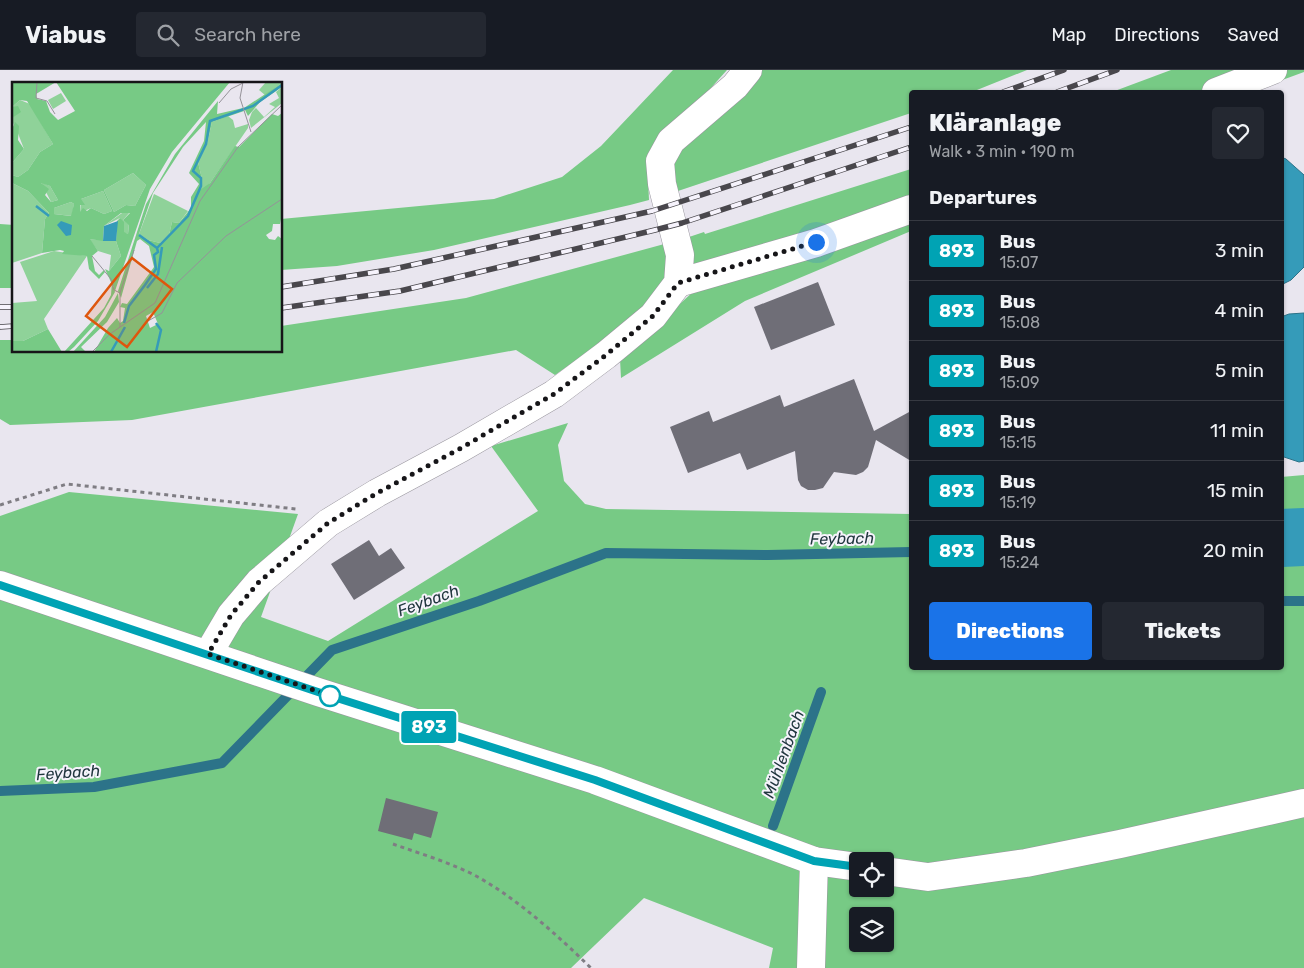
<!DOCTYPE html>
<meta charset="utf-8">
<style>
:root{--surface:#171b24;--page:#242831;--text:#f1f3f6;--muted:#9ea1a6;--line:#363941;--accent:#1a73e8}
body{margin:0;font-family:Rubik,sans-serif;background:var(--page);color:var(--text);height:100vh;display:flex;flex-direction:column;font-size:19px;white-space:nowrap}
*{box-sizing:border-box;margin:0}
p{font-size:16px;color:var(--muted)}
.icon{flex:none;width:28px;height:28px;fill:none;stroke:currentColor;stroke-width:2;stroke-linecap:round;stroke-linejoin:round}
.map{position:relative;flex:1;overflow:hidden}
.side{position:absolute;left:909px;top:20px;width:375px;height:580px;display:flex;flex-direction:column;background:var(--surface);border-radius:5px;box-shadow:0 1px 4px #0004}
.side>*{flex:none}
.badge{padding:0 10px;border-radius:4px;font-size:18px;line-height:32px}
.buttons{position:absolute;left:849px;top:782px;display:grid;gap:10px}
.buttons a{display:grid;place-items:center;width:45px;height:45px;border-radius:5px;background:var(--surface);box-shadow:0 1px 4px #0004;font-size:25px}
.you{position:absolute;width:25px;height:25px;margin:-12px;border:4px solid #fff;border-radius:50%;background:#1a73e8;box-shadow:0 0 0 8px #1a73e833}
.map>.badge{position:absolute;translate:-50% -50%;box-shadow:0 0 0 2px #fff}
h2{padding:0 20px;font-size:19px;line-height:45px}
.round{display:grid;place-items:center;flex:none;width:52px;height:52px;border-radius:5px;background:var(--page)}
.head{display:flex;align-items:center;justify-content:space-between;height:85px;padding:0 20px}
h1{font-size:24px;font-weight:800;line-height:38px}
.button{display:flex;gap:10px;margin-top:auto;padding:10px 20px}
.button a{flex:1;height:58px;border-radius:5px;background:var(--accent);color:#fff;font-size:20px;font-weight:800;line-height:58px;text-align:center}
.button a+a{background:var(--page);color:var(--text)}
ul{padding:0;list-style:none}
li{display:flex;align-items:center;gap:15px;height:60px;padding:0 20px;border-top:1px solid var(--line)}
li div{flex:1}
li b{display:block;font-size:19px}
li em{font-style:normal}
li .badge{min-width:55px;font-weight:700;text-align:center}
header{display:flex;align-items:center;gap:30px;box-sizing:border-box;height:70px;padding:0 25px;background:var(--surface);border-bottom:1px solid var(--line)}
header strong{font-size:24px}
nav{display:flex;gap:28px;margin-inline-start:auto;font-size:18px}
.search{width:350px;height:45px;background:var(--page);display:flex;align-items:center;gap:12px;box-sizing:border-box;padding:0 18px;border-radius:5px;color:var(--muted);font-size:19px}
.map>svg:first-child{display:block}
.forest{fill:#77ca85;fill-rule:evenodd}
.water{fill:#359bb9;stroke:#2c7389}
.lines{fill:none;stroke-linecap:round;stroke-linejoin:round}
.stream{stroke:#2c7389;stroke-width:10}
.river{stroke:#359bb9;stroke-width:58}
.building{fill:#6f6e77}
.minor-casing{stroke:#99969e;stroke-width:29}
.major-casing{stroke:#99969e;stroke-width:29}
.path{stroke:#7f7d83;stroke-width:3;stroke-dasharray:4 4;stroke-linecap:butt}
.minor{stroke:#fff;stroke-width:28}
.major{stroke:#fff;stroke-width:28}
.rail-casing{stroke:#49474c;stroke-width:5.5}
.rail{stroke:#f6f3fc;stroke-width:4;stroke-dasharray:11;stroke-linecap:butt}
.line-casing{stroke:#fff;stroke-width:11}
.line{stroke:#00a3b4;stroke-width:8}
.walk{stroke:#161518;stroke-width:5;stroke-dasharray:0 9}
.stop-dot{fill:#fff;stroke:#00a3b4;stroke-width:2.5}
.labels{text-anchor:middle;stroke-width:4;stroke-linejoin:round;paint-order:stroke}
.water-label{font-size:16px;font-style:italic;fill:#21373f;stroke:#f6f3fc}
.inset-river{fill:none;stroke:#359bb9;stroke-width:2.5}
.inset-road{fill:none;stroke:#959299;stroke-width:1}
.view{fill:#de560d;fill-opacity:0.15;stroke:#de560d;stroke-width:2.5}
.inset-edge{fill:none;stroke:#161518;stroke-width:2.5}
</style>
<header>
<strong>Viabus</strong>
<div class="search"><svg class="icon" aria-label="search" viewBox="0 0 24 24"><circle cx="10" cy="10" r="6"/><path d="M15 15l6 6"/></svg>Search here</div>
<nav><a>Map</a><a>Directions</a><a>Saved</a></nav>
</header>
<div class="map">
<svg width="1304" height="898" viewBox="0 0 1304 898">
<rect width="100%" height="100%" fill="#e9e6ef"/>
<g class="forest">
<path d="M673,0H727L647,89L649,130L630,135L434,180L337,196L281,200V149L494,129L562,107L601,76Z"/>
<path d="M762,0H1027L972,22H911V43L669,124L670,90Z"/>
<path d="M1171,0H1304V2L1250,22H1112Z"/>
<path d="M911,99V161L745,231L621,308L620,289L695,220L689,167L704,162L705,164Z"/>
<path d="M0,154L14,155V218H0Z"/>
<path d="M668,173L666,213L645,243L555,305L516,280L132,350L10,355L0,349V270H14V281H281V256L466,228Z"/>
<path d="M568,353L558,375L564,411L585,434L606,439L911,444V598H1281V407L1304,405V898H769L773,878L644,828L571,898H0V446L69,422L298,444L261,547L328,571L538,441L491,376ZM858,791H885V819H858ZM858,846H885V874H858Z"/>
</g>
<g class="water">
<path d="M1281,87L1286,89L1304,105V197L1291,210L1281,215Z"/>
<path d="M1304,243V391L1299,392L1281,386V247L1289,244Z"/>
</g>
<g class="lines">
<g class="stream">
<path d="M1281,531H1304"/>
<path d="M0,721L94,717L222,693L332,580L479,531L606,483L768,485L911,482"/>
<path d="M773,756L821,622"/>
</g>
<path class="river" d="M1281,468L1304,467"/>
</g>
<g class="building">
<path d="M818,212L835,255L771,280L754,237Z"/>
<path d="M854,309L874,361L911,341V391L876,370L868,397L863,402L856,405L834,402L823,418L815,420H808L801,416L798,410L795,381L747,400L740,383L688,403L670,357L709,341L713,352L780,325L784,337Z"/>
<path d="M369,470L379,486L391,478L405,498L354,530L331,494Z"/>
<path d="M386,728L438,742L431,768L414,763L412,770L378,761Z"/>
</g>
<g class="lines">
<g class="minor-casing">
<g id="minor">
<path d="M1216,22L1273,0"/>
<path d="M678,213L816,173L911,139"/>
<path d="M208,584L231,545L259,512L328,453L377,423L461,378L554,324L606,285L653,246L678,213L680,185L662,114L660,91L671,71L735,16L748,0"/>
<path d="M811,898L814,791"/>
</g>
</g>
<g class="major-casing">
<g id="major">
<path d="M0,515L318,622L595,710L814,791L858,797"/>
<path d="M885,801L928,807L1026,793L1120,774L1304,733"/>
</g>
</g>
<g class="path">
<path d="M0,435L67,414L296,439"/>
<path d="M393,774C421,784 452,793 478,807C520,831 557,865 591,898"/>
</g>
<use href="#minor" class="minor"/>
<use href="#major" class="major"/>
<g class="rail-casing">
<g id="rail">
<path d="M1003,22L1064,0"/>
<path d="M1057,22L1117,0"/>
<path d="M281,217L394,199L652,141L911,57"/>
<path d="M0,237H14"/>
<path d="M281,238L400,221L655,160L682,153L911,77"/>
<path d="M0,257L14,256"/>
</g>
</g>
<use href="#rail" class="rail"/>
</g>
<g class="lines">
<g class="line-casing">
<path id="line" d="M0,515L318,622L595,710L814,791L858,797"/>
</g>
<use href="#line" class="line"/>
<path class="walk" d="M330,626L334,627L208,584L231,545L259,512L328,453L377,423L461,378L554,324L606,285L653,246L678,213L816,172"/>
</g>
<circle class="stop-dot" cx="330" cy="626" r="10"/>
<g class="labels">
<g class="water-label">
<text transform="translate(842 468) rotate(-1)" y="6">Feybach</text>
<text transform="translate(428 530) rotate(-20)" y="6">Feybach</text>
<text transform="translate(783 684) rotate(-70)" y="6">Mühlenbach</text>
<text transform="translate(68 702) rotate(-4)" y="6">Feybach</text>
</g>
</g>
<g transform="translate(12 12)">
<rect width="270" height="270" fill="#e9e6ef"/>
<path d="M254,0H270V1L253,13L247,8ZM270,5V21L239,46L237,38L240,30L244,26L252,35L263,25L257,22L267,16L264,10ZM49,11L54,19L41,27L36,18ZM8,18L18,22L41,62L28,70L16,88L6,95L0,93V81L12,67L2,41L0,47V36L4,32L0,25ZM216,34L221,38L223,46L236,42V46L198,101L192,108H187L190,97L186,80L195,62L200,40ZM121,91L134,103L123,124L114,123L102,130L92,108ZM29,100L38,104L46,118L39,120ZM0,101L16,109L37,131L33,137L30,171L0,181ZM91,109L100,129L92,132L79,126L68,131L69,117ZM142,112L176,129L167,141L160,140L157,153L148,161L136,158L127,152ZM59,120L62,122L60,134L42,132V126ZM118,130L111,138L117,142L116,152L112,151L108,136L92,144L110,131ZM77,157L104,159L109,174L97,189L99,173L86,169ZM42,169L75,174L32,237L36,247L11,259H0V221L25,219L8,180Z" fill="#8fd299"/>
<path d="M0,0H218L160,70L138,107L103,209L93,187L97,189L109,174L104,159L105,139L108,136L112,140V150L116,152L117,143L111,138L118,131H109L92,144L91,159L78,157L86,169L80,174L83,189L87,193L92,188L93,190L87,197L77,187L75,174L50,172L52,169L48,168L30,171L33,137L37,131L16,109L0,101V93L6,95L16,88L28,70L41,62L15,19L8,18L0,25L6,24L9,30L0,36ZM44,0L63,29L46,38L38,30L34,19L25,17L24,12ZM121,91L134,103L123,124L114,123L102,130L92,108ZM29,101L38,104L46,118L39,120L33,113L37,107ZM91,109L100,129L92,132L79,126L75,129L71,126L68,130V123H73L69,117ZM59,120L62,122L59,134L42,132V126ZM270,1V5L248,20L236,34L232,26ZM206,19L205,32L231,26L232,29L200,40L195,62L186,80L190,97L188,108L198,101L223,64L227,65L260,32L266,34L270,31V132L268,142H261L260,149L254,153L257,157L263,158L266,154L270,157V270H82L96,246L105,236L108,241L111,239L113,226L108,225L110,221L115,222L142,185L137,164L128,157L125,159L109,216L106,209L134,122L163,72ZM194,40L192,59L177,91L187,102L179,115V126L167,141L160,140L157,153L148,161L136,158L127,152L141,111L171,65ZM141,230L146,242L138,246L134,234ZM3,40L7,44L6,58L12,67L0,81V47ZM100,200L103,210L86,239L62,265L56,270H52L92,226L99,213ZM106,211L107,220L95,240L69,265L74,270H61L93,235ZM36,247L50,270H0V259H11Z" fill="#77ca85" fill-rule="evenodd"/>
<path d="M49,139L60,143L59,153L54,154L45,143ZM106,139L104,159H91L92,144Z" fill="#359bb9"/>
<path class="inset-river" d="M24,124L37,134M127,153L145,166M133,203L144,187L142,173L146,170L145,166L176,134L189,104V96L181,89L194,62L198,39L241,24L270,3M135,206L146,192L150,165M112,241L117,224L133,203M99,270L113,245M144,270L149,248L144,241"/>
<path class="inset-road" d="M25,0L24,16L35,19L43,32M231,0L228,16L239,50M207,21L219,7L231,1M80,174L99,197L102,208L108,211M136,239L150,231L165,201L214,154L270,117M108,245V211L122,168M80,270L98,252L143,221L188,119L226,65L270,23"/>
<path class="view" d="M120,176L160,207L115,265L74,234Z"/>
<rect width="270" height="270" class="inset-edge"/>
</g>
</svg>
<div class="buttons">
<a><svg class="icon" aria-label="locate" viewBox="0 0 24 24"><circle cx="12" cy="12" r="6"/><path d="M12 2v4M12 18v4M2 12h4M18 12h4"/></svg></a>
<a><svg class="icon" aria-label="layers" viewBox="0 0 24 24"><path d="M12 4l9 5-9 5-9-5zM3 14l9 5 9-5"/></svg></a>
</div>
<div class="you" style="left:816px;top:172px"></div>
<b class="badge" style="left:429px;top:657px;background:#00a3b4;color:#fff">893</b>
<section class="side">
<div class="head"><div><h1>Kläranlage</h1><p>Walk · 3 min · 190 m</p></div><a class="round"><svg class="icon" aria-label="heart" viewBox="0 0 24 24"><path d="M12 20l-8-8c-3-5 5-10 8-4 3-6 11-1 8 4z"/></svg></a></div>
<h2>Departures</h2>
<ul>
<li><span class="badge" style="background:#00a3b4;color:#fff">893</span><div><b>Bus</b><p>15:07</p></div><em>3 min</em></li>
<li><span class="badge" style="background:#00a3b4;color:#fff">893</span><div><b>Bus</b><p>15:08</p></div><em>4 min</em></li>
<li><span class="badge" style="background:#00a3b4;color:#fff">893</span><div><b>Bus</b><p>15:09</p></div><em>5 min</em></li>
<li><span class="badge" style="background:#00a3b4;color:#fff">893</span><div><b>Bus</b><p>15:15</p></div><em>11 min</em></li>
<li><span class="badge" style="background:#00a3b4;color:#fff">893</span><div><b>Bus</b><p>15:19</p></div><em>15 min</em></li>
<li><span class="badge" style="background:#00a3b4;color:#fff">893</span><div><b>Bus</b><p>15:24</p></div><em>20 min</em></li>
</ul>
<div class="button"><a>Directions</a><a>Tickets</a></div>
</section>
</div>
